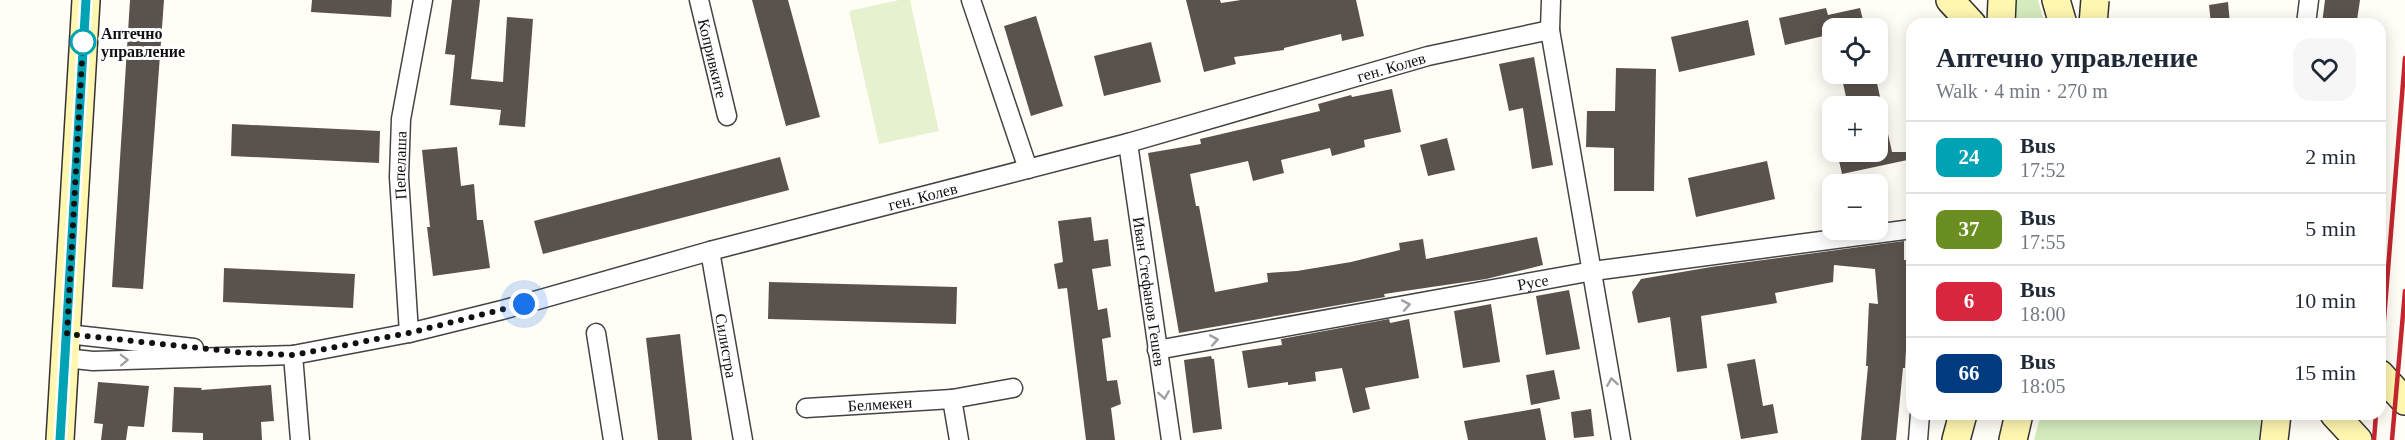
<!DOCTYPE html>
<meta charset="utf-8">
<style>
:root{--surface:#fff;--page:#f6f6f7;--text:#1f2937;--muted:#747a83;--line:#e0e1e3}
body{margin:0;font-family:Georgia,serif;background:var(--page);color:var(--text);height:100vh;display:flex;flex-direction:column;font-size:22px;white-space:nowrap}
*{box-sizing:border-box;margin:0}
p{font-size:20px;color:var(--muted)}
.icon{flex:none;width:33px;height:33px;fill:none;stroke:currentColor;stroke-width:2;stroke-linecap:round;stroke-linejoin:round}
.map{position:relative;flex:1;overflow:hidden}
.panel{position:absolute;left:1906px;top:18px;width:480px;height:402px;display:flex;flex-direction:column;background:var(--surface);border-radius:18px;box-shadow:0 3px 15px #0003}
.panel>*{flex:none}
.badge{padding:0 12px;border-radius:9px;font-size:21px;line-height:39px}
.controls{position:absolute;left:1822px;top:18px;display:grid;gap:12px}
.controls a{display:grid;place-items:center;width:66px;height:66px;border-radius:12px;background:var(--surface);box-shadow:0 3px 15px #0003;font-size:30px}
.you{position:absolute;width:30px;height:30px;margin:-15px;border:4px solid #fff;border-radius:50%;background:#1a73e8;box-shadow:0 0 0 9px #1a73e833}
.map>.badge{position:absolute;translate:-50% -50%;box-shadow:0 0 0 3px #fff}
.round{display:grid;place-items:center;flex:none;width:63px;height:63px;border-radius:18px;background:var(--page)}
.headline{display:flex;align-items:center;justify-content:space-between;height:102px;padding:0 30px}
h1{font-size:28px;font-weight:700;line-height:45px}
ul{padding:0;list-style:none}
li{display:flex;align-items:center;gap:18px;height:72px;padding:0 30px;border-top:2px solid var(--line)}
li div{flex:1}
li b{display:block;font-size:22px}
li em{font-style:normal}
li .badge{min-width:66px;font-weight:700;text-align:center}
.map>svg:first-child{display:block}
.green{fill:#d5ebbd}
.pitch{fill:#e6f2cf}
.building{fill:#5a524d}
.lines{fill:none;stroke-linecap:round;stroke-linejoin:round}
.minor-casing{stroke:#444;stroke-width:21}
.secondary-casing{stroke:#333;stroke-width:30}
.minor{stroke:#fff;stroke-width:18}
.secondary{stroke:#fff6b0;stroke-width:27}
.rail{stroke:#c4262e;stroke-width:4.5}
.secondary-bridge-casing{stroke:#333;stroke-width:30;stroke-linecap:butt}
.secondary-bridge{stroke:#fff6b0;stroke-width:27}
.oneway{stroke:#a0a0a0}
.line-casing{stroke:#fff;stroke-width:14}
.line{stroke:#00a3b4;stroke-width:9}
.walk{stroke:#111;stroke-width:6;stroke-dasharray:0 10.8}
.stop-dot{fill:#fff;stroke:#00a3b4;stroke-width:3}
.labels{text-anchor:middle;stroke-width:6;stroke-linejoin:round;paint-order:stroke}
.stop-label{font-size:16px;font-weight:bold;fill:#111;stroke:#fff;text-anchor:start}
.street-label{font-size:16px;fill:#111;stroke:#fff}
</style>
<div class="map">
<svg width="2405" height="440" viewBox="0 0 2405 440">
<rect width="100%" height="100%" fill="#fffdf5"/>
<g class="green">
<path d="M2014,0H2038L2045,24H2014Z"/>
<path d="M2041,414H2261L2259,440H2034Z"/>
</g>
<path class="pitch" d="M899,0H910L939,131L879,144L849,11Z"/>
<g class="building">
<path d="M130,0H164L143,289L112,287Z"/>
<path d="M312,0H392L391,17L311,12Z"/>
<path d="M452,0H480L471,79L503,82L507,17L533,19L525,127L499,125L501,110L450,105L455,55L445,54Z"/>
<path d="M752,0H788L820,117L786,126Z"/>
<path d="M1186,0H1220L1221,3L1241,0H1356L1364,36L1342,41L1341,34L1284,48V50L1234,57L1236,64L1204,72Z"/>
<path d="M2325,0H2360L2357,20L2349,19L2348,24H2322Z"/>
<path d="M2228,2L2230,24H2211L2209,5Z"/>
<path d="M1826,8L1828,15L1860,8L1865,28H1831L1832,34L1785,45L1779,18Z"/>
<path d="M1036,16L1063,106L1031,116L1004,26Z"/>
<path d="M1748,20L1755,55L1679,72L1671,37Z"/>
<path d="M1151,42L1161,82L1104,96L1094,56Z"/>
<path d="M1534,57L1553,165L1532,169L1523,108L1509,111L1499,64Z"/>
<path d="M1616,68L1656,69L1654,191H1614V148L1586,147L1587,111H1615Z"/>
<path d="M1841,74H1875L1882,106H1848Z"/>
<path d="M1392,89L1401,132L1364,140L1365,147L1332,156L1330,148L1281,160L1284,173L1253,181L1248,161L1190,174L1196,206H1199L1215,292L1268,282L1267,273L1297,271L1351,262L1400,250L1399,243L1423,239L1426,259L1537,237L1543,265L1486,279L1384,294L1385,297L1179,333L1148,153L1201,144L1200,139L1320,111L1318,104L1351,95L1352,97Z"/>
<path d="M1884,116L1892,152H1912V159L1842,174L1837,152H1878V117Z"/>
<path d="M232,124L380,131L379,163L231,156Z"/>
<path d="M1447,138L1455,170L1428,176L1420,145Z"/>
<path d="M457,147L461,186L474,184L477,220H483L490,268L433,276L427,227H430L422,150Z"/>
<path d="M780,157L789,190L543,254L534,221Z"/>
<path d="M1767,161L1775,199L1696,217L1688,178Z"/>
<path d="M1091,217L1094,241L1108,239L1111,266L1092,269L1098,310L1107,308L1111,337L1102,339L1107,381L1117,380L1121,404L1111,408L1115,440H1086L1067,288L1058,289L1054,264L1063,262L1058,221Z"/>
<path d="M1904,241V260H1912V294H1909L1905,368H1903L1896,440H1861L1868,366H1866L1869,303L1878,304L1875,269L1834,265L1833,282L1775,293L1777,303L1701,316L1707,368L1677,372L1670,317L1638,323L1632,292L1641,279L1711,267Z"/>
<path d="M224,268L355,274L353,308L223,302Z"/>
<path d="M769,282L957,287L956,324L768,319Z"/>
<path d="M1569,290L1580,349L1546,355L1536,296Z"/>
<path d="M1491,304L1500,362L1463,368L1454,311Z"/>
<path d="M1389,319L1390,323L1409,319L1419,378L1365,388L1370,409L1353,413L1342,368L1315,372L1316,381L1288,385V382L1248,388L1242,351L1282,345L1281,339Z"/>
<path d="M680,334L692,440H658L646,338Z"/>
<path d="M1211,356L1212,359H1214L1222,429L1193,433L1184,360Z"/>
<path d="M1755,359L1763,406L1773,404L1778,433L1741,439L1727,364Z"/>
<path d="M1554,370L1560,399L1531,405L1526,375Z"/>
<path d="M98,382L149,386L144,427L128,426L126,440H101L103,424L94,423Z"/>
<path d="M271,385L274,421L261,422L262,440H203V433L172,432L174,387L202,388L201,390Z"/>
<path d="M1540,408L1546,440H1468L1464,421Z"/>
<path d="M1591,409L1594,436L1574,438L1571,412Z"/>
</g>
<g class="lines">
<g class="minor-casing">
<g id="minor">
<path id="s1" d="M699,0L727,116"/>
<path d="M971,0L1028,169"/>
<path d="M1551,0L1550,30L1621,440"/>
<path d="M2306,24L2309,0"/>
<path id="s2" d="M1128,143L1171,440"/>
<path id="s3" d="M710,251L743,440"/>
<path id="s4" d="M409,333L399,177L401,119L423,0"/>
<path d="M596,333L613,440"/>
<path d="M67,334L194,348"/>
<path id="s5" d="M1157,350L1593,271L1912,229"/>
<path d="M293,355L300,440"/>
<path id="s6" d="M65,358L93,361L293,355L409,333L502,310L710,251L1128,143L1428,56L1550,30"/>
<path d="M952,399L959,440"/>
<path id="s7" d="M806,408L952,399L1013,388"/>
<path d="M1918,440L1920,414"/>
</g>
</g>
<g class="secondary-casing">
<g id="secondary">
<path d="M1950,0L1972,24"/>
<path d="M2056,0L2063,24"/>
<path d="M2001,24L2002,0"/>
<path d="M2380,374L2405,401"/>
<path d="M2334,414L2358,440"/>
<path d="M60,440L86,0"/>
<path d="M1956,440L1963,414"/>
<path d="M2013,440L2019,414"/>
<path d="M2274,440L2277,414"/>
</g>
</g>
<use href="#minor" class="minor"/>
<use href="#secondary" class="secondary"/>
<g class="rail">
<path d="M2380,369L2405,58"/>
<path d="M2374,440L2376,414"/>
<path d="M2392,440L2405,291"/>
</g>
<g class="secondary-bridge-casing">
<path id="secondary-bridge" d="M2093,24L2095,0"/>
</g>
<use href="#secondary-bridge" class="secondary-bridge"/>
</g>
<defs><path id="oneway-chevron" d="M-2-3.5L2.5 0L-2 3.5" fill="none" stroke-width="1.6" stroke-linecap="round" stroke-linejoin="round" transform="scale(1.5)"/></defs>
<g class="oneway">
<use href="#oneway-chevron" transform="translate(1406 305) rotate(-10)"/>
<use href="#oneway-chevron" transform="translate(1214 340) rotate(-10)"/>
<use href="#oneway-chevron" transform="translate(124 360) rotate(-2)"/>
<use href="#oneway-chevron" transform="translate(1612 382) rotate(-99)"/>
<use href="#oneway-chevron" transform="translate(1164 395) rotate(81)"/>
</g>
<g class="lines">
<g class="line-casing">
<path id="line" d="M60,440L86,0"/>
</g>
<use href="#line" class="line"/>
<path class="walk" d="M83,42L67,334L246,353L293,355L409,333L524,304"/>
</g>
<circle class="stop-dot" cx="83" cy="42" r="12"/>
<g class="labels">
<g class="stop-label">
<text x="101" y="39">Аптечно<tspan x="101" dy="18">управление</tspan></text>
</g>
<g class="street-label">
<text dy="6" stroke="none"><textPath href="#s1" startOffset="60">Копривките</textPath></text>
<text dy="6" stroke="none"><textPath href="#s6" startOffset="1364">ген. Колев</textPath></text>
<text dy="6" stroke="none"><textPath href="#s4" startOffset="168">Пепелаша</textPath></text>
<text dy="6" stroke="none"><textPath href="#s6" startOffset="878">ген. Колев</textPath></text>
<text dy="6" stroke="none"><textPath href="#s5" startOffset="382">Русе</textPath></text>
<text dy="6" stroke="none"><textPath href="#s2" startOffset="150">Иван Стефанов Гешев</textPath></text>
<text dy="6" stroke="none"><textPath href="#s3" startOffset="96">Силистра</textPath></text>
<text dy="6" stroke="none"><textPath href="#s7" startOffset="74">Белмекен</textPath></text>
</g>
</g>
</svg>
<div class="controls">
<a><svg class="icon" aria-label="locate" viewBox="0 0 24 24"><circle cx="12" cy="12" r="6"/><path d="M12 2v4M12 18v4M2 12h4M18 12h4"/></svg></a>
<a>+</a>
<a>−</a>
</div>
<div class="you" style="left:524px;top:304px"></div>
<section class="panel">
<div class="headline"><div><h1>Аптечно управление</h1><p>Walk · 4 min · 270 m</p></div><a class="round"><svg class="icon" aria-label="heart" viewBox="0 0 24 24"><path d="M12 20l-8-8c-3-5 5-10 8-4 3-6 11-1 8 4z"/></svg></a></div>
<ul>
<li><span class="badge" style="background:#00a3b4;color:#fff">24</span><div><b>Bus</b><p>17:52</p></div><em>2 min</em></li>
<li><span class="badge" style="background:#6b8e23;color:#fff">37</span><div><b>Bus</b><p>17:55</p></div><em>5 min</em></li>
<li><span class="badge" style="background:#d7263d;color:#fff">6</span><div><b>Bus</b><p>18:00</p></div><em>10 min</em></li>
<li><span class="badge" style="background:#003b80;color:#fff">66</span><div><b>Bus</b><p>18:05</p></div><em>15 min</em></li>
</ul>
</section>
</div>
